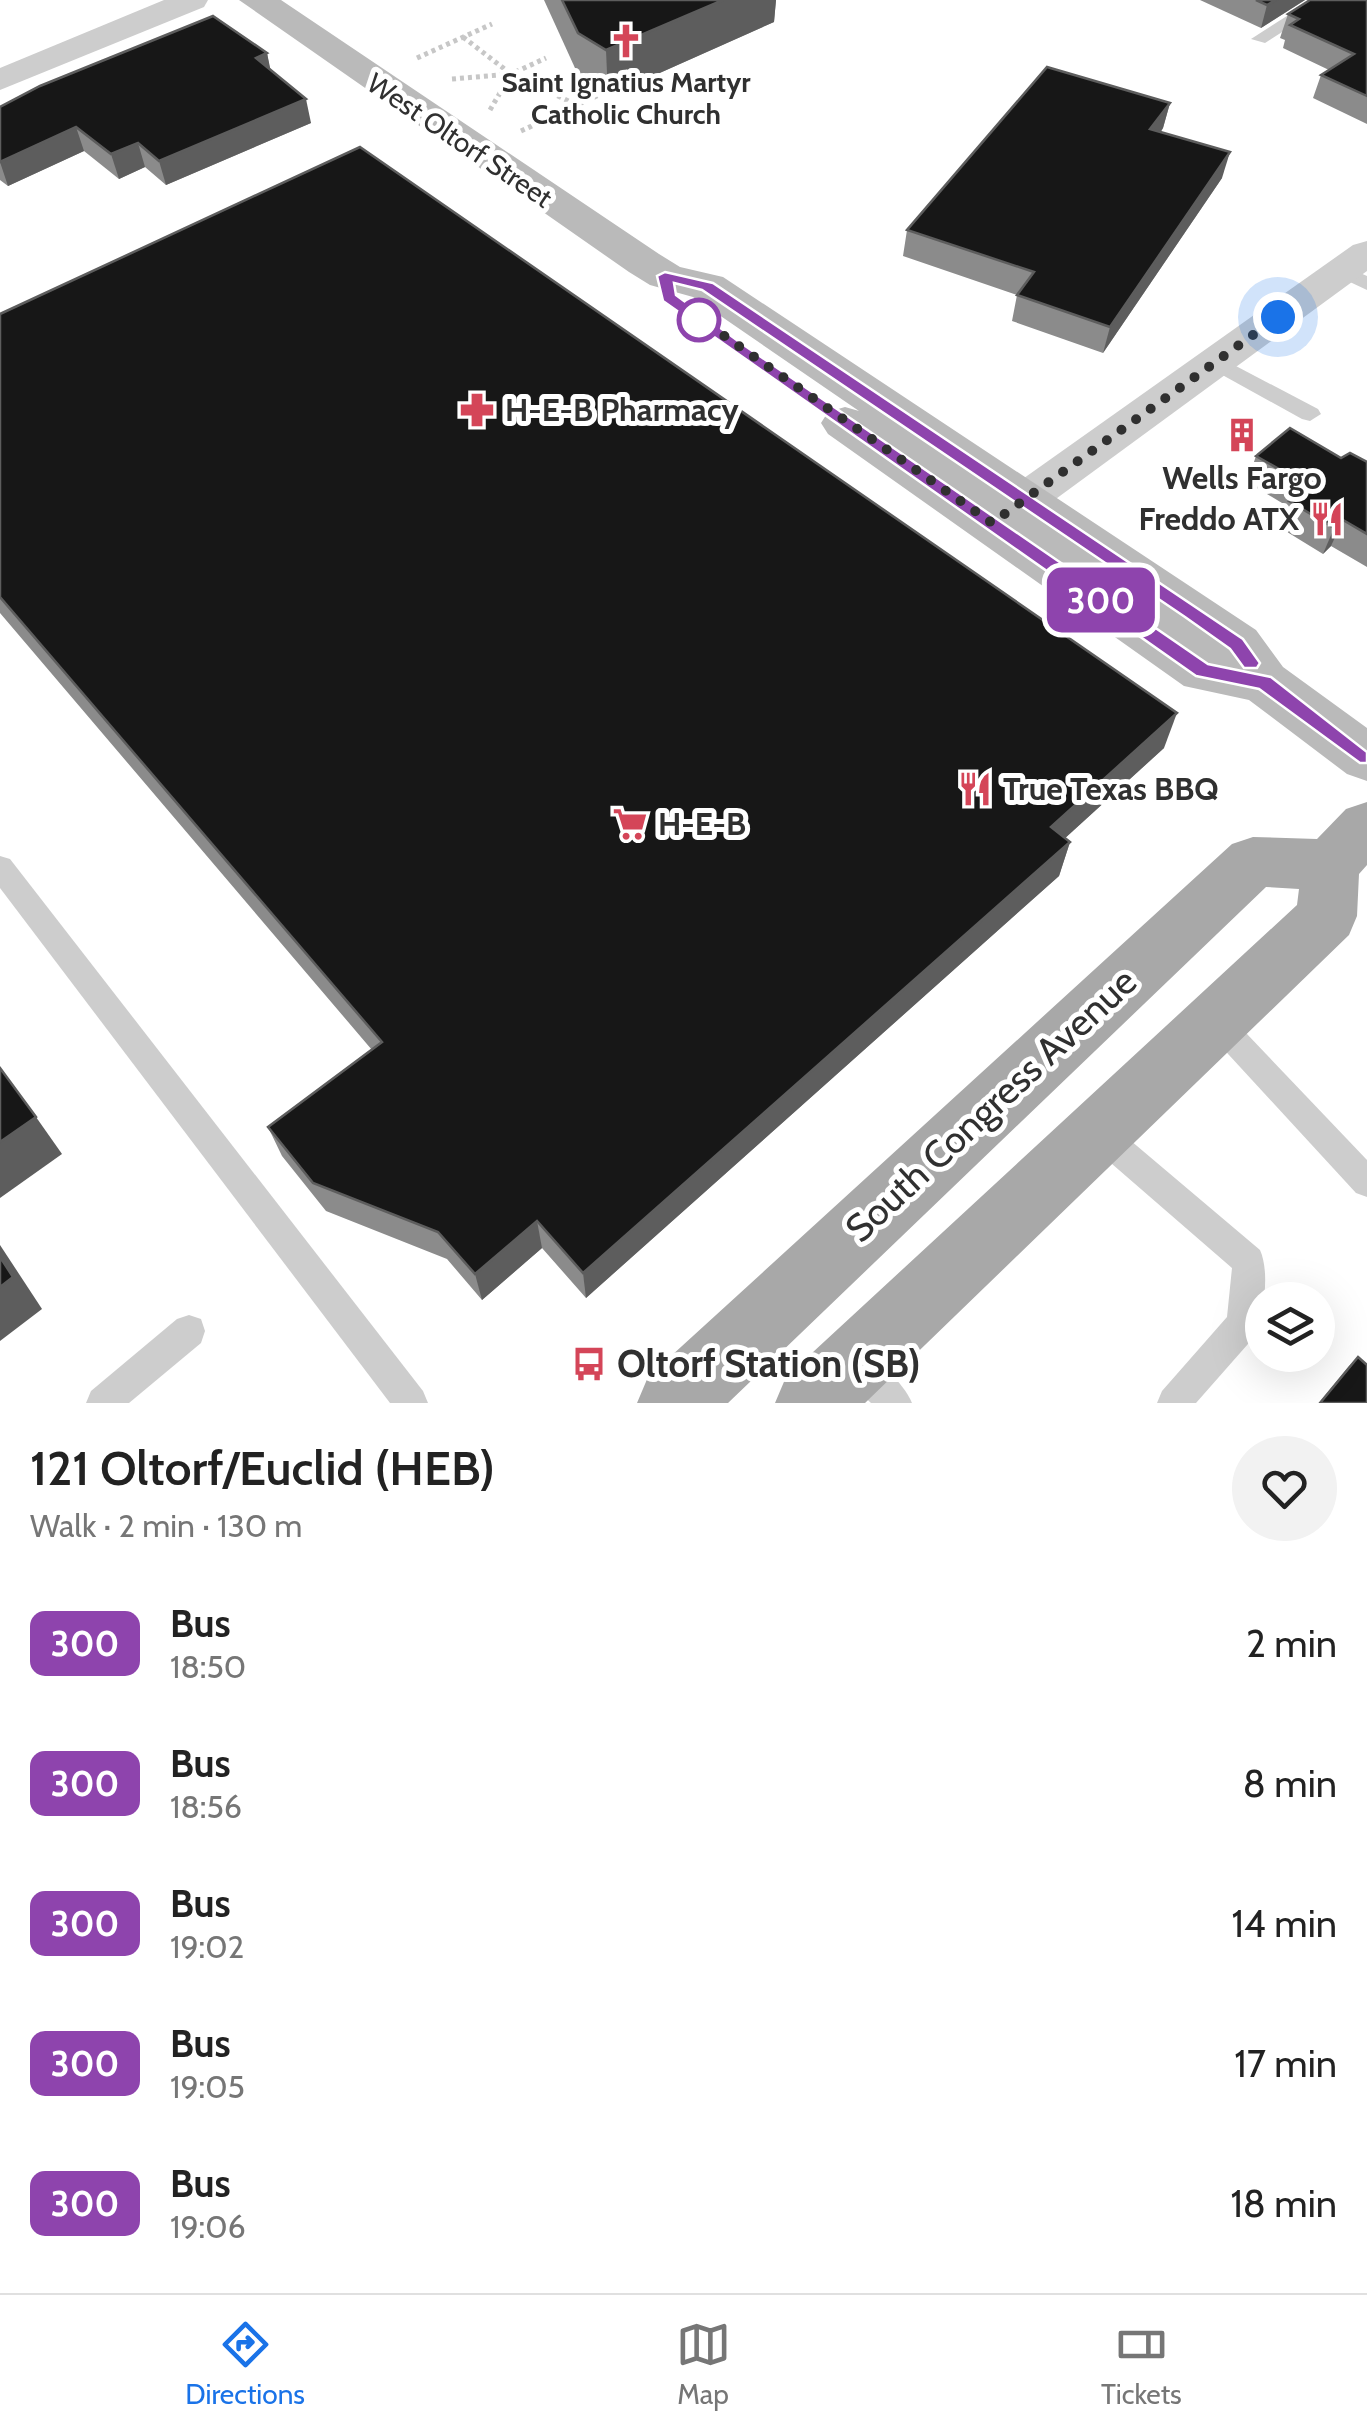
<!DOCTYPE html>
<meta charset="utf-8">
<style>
:root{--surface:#fff;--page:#f2f2f2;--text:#222;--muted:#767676;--line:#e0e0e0;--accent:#1a73e8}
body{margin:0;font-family:Cabin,sans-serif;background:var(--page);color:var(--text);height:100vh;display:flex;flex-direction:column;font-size:38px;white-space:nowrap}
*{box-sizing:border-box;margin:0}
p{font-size:32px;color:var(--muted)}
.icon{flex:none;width:55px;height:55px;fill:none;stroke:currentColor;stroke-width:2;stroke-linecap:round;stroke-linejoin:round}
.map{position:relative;height:1403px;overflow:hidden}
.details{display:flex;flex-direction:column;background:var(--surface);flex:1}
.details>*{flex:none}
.badge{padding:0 20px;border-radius:15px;font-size:35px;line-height:65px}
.controls{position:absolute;left:1245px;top:1282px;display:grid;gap:20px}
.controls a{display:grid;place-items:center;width:90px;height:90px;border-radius:50%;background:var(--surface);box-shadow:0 10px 40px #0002;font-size:50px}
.you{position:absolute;width:50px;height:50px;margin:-25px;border:8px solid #fff;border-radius:50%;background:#1a73e8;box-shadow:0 0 0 15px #1a73e833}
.map>.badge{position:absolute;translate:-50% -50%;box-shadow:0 0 0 5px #fff}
.round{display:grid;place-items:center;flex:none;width:105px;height:105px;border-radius:52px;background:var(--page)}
.overview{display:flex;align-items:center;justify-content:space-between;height:170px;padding:0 30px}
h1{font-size:48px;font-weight:600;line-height:75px}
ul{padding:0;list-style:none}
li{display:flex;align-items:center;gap:30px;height:140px;padding:0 30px}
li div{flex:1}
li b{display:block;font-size:38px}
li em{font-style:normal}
li .badge{min-width:110px;font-weight:700;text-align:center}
.dock{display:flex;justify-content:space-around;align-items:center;height:140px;border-top:2px solid var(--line);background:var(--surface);font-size:28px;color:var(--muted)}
.dock a{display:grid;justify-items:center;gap:5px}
.dock .active{color:var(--accent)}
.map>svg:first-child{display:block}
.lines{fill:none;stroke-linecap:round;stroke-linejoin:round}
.path{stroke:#c7c7c7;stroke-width:5;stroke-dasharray:4 4;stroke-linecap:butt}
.lane{fill:#cdcdcd;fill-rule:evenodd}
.street{fill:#cdcdcd;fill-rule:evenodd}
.secondary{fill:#bababa;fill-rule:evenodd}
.primary{fill:#a8a8a8;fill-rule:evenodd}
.wall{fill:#8b8b8b}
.shaded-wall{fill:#5d5d5d}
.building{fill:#171717;stroke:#5d5d5d;stroke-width:2.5}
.line{fill:#8e44ad;stroke:#fff;stroke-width:2.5}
.walk{stroke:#303030;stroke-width:10;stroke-dasharray:0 18}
.stop-dot{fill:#fff;stroke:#8e44ad;stroke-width:5}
.labels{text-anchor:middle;stroke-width:10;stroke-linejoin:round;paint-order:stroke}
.far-poi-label{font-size:28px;font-weight:bold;fill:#303030;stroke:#fff}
.far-street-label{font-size:28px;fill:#303030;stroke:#fff}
.poi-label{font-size:32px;font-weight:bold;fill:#303030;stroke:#fff;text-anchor:start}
.near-street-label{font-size:38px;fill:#303030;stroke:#fff}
.near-poi-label{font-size:38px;font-weight:bold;fill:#303030;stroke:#fff;text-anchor:start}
</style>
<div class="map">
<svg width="1367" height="1403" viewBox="0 0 1367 1403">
<rect width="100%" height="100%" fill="#fff"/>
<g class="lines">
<g class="path">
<path d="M463,37L511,74L577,105"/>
<path d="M417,58L492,24"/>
<path d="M452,79L511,74L546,58"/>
<path d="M490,110L511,74"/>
<path d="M521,131L603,93"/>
</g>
<g class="lane">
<path d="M1312,0H1332L1265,43L1251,39Z"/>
<path d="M1342,265L1367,276V290L1335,275L1332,271Z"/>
<path d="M1215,355L1318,409L1321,414L1310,421L1302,419L1208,367V357Z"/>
<path d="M0,856L10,859L423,1391L428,1403H390L0,888Z"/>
<path d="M1216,1008L1226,1012L1367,1160V1197L1356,1193L1206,1030L1202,1021L1206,1012Z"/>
<path d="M1100,1120L1111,1124L1260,1250C1270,1272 1264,1313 1255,1336L1196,1403H1157L1162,1391L1227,1317L1232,1268L1089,1144L1085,1134L1089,1124Z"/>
<path d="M189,1315L201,1319L205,1331L201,1343L129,1403H86L91,1391L177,1319Z"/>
<path d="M857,1350C878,1359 903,1382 912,1403H871L845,1379L840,1367L845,1355Z"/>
</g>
<g class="street">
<path d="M164,0H208L204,7L0,90V68Z"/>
<path d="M1367,241V271L1008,534L992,539L976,534L969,523L976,512L1353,245Z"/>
</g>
<path class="secondary" d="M239,0H281L659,254L680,267L723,277L1256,630L1283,667L1367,728V781L1347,774L1249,700L1184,686L828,434L821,423L828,412L845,407L859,411L693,297L650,285L629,272Z"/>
<path class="primary" d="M1367,802V865L1359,874L1357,916L1349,935L865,1403H775L786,1377L1297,905L1299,889L1266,887L728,1403H637L648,1377L1232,844L1253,837L1317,839L1346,809Z"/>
</g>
<g class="wall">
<path d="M544,0H776L774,22L608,96L580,79Z"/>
<path d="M1200,0H1305L1261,28Z"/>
<path d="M1367,0V124L1313,98L1321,75L1329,70L1283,48L1285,40L1280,38L1288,14Z"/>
<path d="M267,53L270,70L311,123L166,185L145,167L119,179L84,151L8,186L0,180V107Z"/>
<path d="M1170,103L1163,128L1161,132L1222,178L1103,353L1012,321L1017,295L903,256L907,230Z"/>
<path d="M0,314L1164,748L1065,838L1070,842L1059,876L586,1298L542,1248L482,1300L447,1259L326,1211L282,1156L268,1127L372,1050L0,613Z"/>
<path d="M1256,456L1341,458L1367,462V567L1331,546L1323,554L1279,527L1287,506L1247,482Z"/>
<path d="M1358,1357L1367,1403H1319L1349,1366Z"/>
</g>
<g class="shaded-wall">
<path d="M723,0H776L774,22L608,96L606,50Z"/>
<path d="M1276,0H1305L1261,28L1267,5Z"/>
<path d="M267,53L272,77L256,58Z"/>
<path d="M306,99L311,123L166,185L159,161Z"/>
<path d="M1170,103L1163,128L1144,154L1150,129Z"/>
<path d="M76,127L84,151L8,186L0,162Z"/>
<path d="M138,143L145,167L119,179L111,154Z"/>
<path d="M1230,152L1222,178L1103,353L1110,327Z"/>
<path d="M1343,520L1331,546L1323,554L1334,528Z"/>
<path d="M1177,713L1164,748L1040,861L1051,827Z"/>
<path d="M1070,842L1059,876L586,1298L583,1273Z"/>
<path d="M36,1117L62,1154L0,1198V1142Z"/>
<path d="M537,1221L542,1248L482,1300L475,1274Z"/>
<path d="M0,1245L42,1309L0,1341Z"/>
</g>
<g class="building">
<path d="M562,0H723L606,50L578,33Z"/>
<path d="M1256,0H1276L1267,5Z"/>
<path d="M1310,0H1367V96L1321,75L1354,54L1290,25L1299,19L1288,14Z"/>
<path d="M213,16L267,53L256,58L306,99L159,161L138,143L111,154L76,127L0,162V107L40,86Z"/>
<path d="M1047,67L1170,103L1150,129L1230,152L1110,327L1017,295L1034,272L907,230Z"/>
<path d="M360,147L1177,713L1051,827L1070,842L583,1273L537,1221L475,1274L438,1232L313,1183L268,1127L382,1042L0,597V314Z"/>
<path d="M1290,428L1341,458L1350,453L1367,462V534L1343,520L1334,528L1289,501L1307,485L1256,456Z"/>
<path d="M0,1068L36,1117L0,1142Z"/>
<path d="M0,1257L13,1277L0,1287Z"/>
<path d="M1358,1357L1367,1365V1403H1320Z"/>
</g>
<path class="line" d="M665,272L713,283L1243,639L1260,663L1257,668H1244L1230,649L1185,617L702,290L674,283L676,295L738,341L1208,664L1271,677L1367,752V763H1360L1259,689L1196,676L663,301L657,276Z"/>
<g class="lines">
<path class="walk" d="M699,320L690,312L992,523L1278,317"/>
</g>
<defs>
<g id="church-bare" transform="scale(2.7)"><path d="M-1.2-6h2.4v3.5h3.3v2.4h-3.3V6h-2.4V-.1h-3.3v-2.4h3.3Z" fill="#d44558" stroke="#fff" stroke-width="2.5" paint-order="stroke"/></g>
<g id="pharmacy-bare" transform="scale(2.7)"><path d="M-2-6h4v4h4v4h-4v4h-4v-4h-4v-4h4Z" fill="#d44558" stroke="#fff" stroke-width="2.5" paint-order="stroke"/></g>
<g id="building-bare" transform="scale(2.7)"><path d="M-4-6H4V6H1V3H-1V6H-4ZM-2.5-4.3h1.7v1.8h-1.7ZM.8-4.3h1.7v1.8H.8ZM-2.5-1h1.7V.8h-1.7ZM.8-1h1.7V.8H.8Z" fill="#d44558" stroke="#fff" stroke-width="2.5" paint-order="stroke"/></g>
<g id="restaurant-bare" transform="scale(2.7)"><path d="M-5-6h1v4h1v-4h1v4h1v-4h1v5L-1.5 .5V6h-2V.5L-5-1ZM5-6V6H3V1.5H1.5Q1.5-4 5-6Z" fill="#d44558" stroke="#fff" stroke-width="2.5" paint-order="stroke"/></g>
<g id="supermarket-bare" transform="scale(2.7)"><path d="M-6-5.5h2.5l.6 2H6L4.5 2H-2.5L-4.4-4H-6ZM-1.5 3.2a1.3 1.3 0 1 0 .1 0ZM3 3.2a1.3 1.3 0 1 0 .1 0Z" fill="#d44558" stroke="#fff" stroke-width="2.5" paint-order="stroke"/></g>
<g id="bus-bare" transform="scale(2.7)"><path d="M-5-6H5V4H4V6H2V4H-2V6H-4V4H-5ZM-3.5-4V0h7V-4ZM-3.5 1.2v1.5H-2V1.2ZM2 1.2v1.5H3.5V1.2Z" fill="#d44558" stroke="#fff" stroke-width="2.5" paint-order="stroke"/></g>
</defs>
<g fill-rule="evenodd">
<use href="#church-bare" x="626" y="41"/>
<use href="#pharmacy-bare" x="477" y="410"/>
<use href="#building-bare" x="1242" y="435"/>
<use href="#restaurant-bare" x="1327" y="519"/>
<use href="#restaurant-bare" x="975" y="789"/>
<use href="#supermarket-bare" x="630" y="824"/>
<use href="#bus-bare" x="589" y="1364"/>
</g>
<circle class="stop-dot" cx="699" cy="320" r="20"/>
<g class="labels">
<g class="far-poi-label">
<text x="626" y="92">Saint Ignatius Martyr<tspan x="626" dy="32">Catholic Church</tspan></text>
</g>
<g class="far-street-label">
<text transform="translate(460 140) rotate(34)" y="10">West Oltorf Street</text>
</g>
<g class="poi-label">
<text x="505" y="421">H-E-B Pharmacy</text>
<text x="1242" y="489" text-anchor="middle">Wells Fargo</text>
<text x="1299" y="530" text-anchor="end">Freddo ATX</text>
<text x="1003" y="800">True Texas BBQ</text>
<text x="658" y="835">H-E-B</text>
</g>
<g class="near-street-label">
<text transform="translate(991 1105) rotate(-43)" y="13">South Congress Avenue</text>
</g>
<g class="near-poi-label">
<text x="617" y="1377">Oltorf Station (SB)</text>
</g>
</g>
</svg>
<div class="controls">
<a><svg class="icon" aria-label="layers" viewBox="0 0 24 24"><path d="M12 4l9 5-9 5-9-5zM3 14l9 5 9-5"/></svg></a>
</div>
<div class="you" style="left:1278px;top:317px"></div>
<b class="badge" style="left:1101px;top:600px;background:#8e44ad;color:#fff">300</b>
</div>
<section class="details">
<div class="overview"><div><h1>121 Oltorf/Euclid (HEB)</h1><p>Walk · 2 min · 130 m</p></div><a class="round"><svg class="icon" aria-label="heart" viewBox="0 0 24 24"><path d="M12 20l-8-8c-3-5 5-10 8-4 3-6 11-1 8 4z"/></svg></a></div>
<ul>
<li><span class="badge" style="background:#8e44ad;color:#fff">300</span><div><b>Bus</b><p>18:50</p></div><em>2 min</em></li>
<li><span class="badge" style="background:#8e44ad;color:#fff">300</span><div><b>Bus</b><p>18:56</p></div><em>8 min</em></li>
<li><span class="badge" style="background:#8e44ad;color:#fff">300</span><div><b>Bus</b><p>19:02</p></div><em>14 min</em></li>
<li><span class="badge" style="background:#8e44ad;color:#fff">300</span><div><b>Bus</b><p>19:05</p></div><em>17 min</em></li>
<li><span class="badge" style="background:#8e44ad;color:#fff">300</span><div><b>Bus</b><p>19:06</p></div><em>18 min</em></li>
</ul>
</section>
<nav class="dock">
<a class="active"><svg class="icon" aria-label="directions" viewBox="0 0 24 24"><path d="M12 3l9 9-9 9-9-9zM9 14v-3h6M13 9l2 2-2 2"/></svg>Directions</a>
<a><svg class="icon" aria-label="map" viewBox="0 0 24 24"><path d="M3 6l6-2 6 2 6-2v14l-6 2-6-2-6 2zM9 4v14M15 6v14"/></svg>Map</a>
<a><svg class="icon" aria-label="tickets" viewBox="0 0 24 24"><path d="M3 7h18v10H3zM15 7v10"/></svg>Tickets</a>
</nav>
